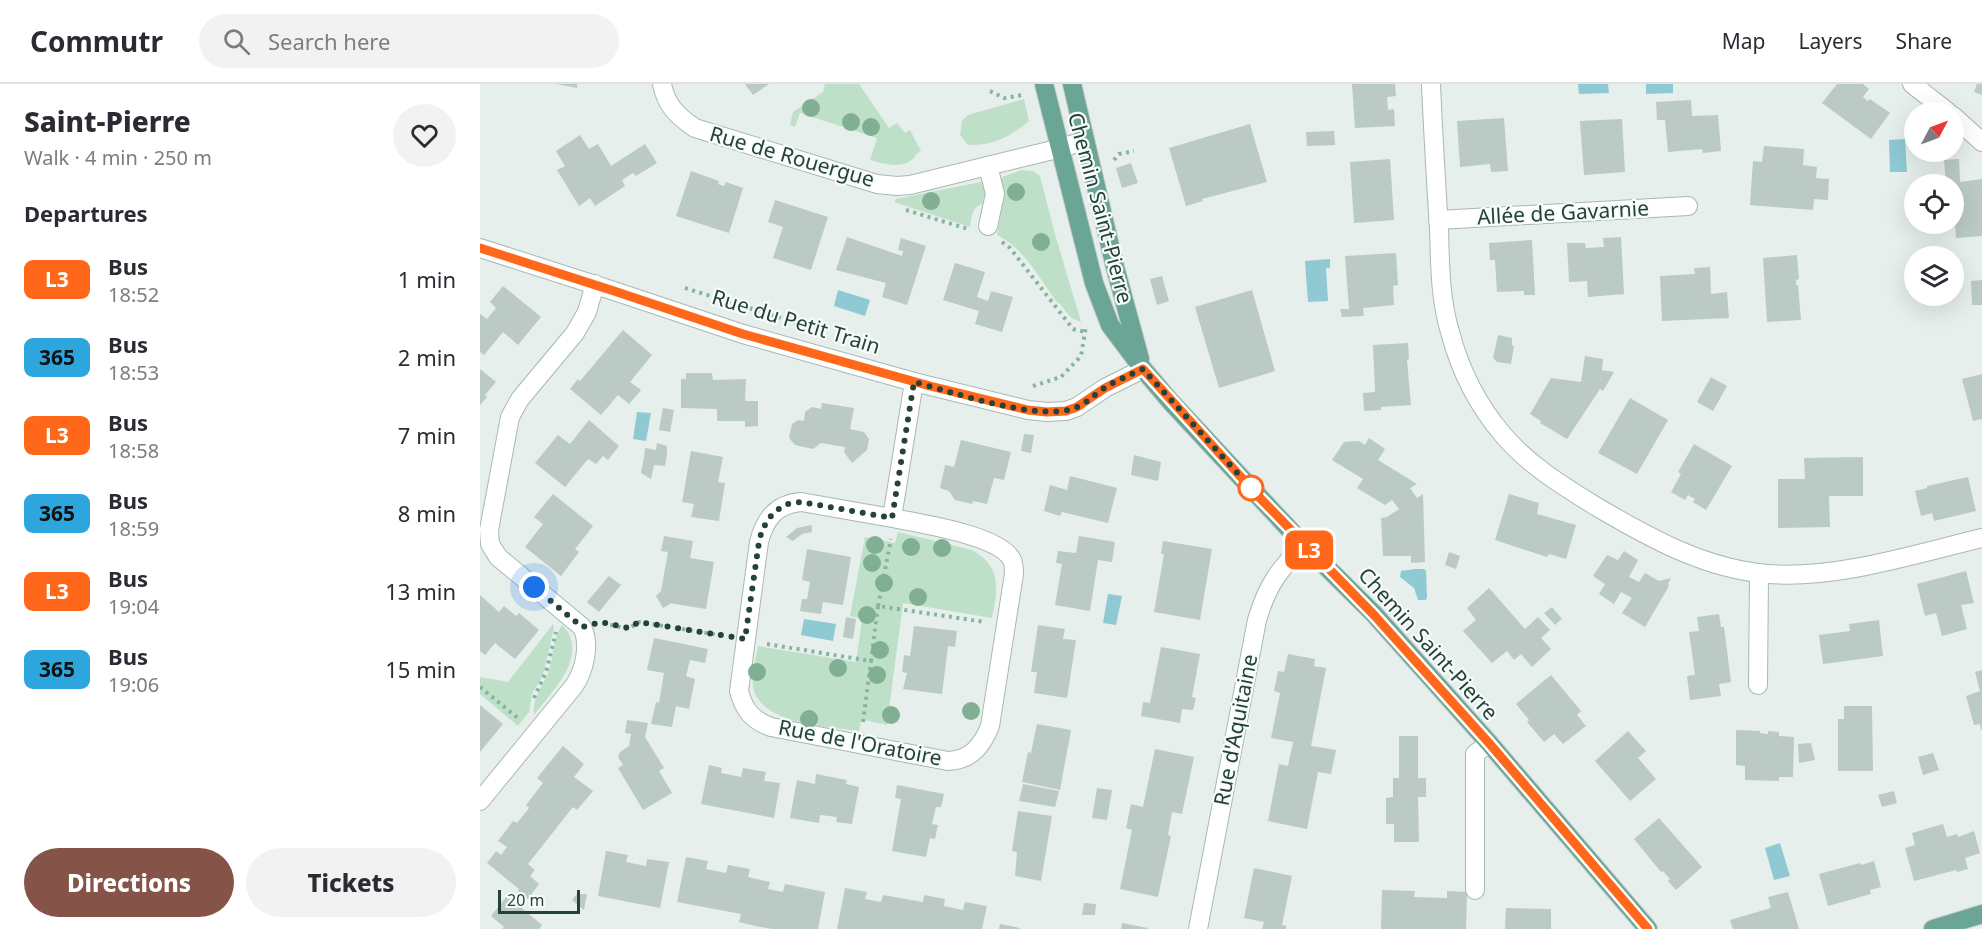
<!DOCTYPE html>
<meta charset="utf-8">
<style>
:root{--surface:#fff;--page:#f2f2f3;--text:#2b2b33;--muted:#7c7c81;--line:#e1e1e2;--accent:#855347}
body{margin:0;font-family:"Noto Sans",sans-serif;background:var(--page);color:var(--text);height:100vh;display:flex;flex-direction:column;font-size:22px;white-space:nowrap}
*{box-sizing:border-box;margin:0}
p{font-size:20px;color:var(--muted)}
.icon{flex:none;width:33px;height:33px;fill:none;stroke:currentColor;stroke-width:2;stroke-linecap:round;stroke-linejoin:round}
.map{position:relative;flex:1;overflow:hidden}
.drawer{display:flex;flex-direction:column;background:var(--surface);width:480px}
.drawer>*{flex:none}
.badge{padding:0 12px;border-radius:9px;font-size:21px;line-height:39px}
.needle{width:39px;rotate:49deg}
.tools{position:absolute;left:1424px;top:18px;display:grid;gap:12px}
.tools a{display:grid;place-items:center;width:60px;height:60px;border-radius:50%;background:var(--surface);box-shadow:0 6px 24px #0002;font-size:30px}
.scale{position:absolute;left:18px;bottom:15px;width:82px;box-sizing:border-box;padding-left:6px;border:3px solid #24423a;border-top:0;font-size:16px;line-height:21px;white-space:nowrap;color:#24423a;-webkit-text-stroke:4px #f7fbf9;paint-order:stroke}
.you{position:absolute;width:30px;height:30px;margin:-15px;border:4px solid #fff;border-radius:50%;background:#1a73e8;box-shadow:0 0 0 9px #1a73e833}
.map>.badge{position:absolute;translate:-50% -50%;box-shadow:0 0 0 3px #fff}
h2{padding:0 24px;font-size:22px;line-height:54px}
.round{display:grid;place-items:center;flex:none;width:63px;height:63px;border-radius:32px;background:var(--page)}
.headline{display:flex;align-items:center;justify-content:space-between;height:102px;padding:0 24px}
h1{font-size:28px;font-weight:800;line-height:45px}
.cta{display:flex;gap:12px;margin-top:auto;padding:12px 24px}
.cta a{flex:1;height:69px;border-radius:36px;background:var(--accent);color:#fff;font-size:24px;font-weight:800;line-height:69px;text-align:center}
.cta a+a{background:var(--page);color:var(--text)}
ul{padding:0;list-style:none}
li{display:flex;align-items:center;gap:18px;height:78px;padding:0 24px}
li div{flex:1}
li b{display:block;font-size:22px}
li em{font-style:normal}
li .badge{min-width:66px;font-weight:700;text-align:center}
header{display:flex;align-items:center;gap:36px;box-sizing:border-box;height:84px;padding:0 30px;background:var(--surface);border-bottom:2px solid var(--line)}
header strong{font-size:28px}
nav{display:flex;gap:33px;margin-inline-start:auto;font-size:21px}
.search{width:420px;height:54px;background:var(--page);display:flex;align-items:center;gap:15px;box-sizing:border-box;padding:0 21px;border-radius:33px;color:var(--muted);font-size:22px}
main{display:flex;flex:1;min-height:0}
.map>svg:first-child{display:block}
.green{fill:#bfe0c8}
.water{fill:#8ec9d4}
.building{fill:#bbcac4}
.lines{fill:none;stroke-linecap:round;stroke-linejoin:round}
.minor-casing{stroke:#a8b8b2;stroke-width:20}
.major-casing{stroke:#c2cac8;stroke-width:20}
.path{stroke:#86b3a5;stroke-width:4;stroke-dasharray:3 4.5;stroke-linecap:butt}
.minor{stroke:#fff;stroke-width:18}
.major{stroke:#6aa596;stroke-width:18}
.tree{fill:#80af93}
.line-casing{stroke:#fff;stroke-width:14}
.line{stroke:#ff671b;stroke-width:9}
.walk{stroke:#24423a;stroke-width:6;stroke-dasharray:0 10.8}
.stop-dot{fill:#fff;stroke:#ff671b;stroke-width:3}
.labels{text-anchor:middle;stroke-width:4.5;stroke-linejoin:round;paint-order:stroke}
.street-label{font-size:21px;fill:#24423a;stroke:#f7fbf9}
</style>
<header>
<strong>Commutr</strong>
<div class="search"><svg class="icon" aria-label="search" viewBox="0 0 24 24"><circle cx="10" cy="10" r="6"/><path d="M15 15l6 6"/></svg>Search here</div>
<nav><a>Map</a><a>Layers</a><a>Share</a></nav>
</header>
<main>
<section class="drawer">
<div class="headline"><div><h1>Saint-Pierre</h1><p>Walk · 4 min · 250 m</p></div><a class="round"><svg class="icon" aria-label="heart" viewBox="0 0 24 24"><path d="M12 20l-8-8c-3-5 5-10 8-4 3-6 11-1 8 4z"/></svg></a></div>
<h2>Departures</h2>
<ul>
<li><span class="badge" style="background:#ff671b;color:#fff">L3</span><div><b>Bus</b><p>18:52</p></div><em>1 min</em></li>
<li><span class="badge" style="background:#2da6dd;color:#111">365</span><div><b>Bus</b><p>18:53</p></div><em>2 min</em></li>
<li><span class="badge" style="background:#ff671b;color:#fff">L3</span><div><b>Bus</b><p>18:58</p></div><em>7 min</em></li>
<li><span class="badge" style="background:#2da6dd;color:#111">365</span><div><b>Bus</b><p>18:59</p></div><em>8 min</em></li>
<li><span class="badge" style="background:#ff671b;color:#fff">L3</span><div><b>Bus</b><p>19:04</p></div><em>13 min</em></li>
<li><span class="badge" style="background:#2da6dd;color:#111">365</span><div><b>Bus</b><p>19:06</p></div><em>15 min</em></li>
</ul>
<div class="cta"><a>Directions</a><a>Tickets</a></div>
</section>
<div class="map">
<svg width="1502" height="845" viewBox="0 0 1502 845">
<rect width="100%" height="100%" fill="#e6efeb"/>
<g class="green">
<path d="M345,0H379L409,44L417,39L425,49L430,46L441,67C434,70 436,74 430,77C419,85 402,79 390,76L397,54L320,29L315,43L310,41L313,28L343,8Z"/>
<path d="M544,15L549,37C530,53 512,62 488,61L480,51L482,37L488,31Z"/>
<path d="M542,86L553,87L560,92L575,150L601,238C585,233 588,226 576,217C559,194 544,164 517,151L521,128L519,99L522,93Z"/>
<path d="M501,98C509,105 508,109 504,119C492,123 492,131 490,143L414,118L416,115Z"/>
<path d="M418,448L492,466C522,483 518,504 512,534L423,519L407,641L381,635L379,647C348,642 281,641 273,603C271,590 276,575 278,562L376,578L382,535L370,532L385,453L415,459Z"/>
<path d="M73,540L74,544L63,591L52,610L49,628L38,642L0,610V593L28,598Z"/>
<path d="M82,541C111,570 72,608 54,631C52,612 66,600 70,582C74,568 73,554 82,541Z"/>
</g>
<g class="water">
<path d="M1098,0H1128L1129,9L1099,10Z"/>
<path d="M1166,0H1193V9L1166,10Z"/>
<path d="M1425,55L1427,88H1410L1409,56Z"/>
<path d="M850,175V184H846L848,217L828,218L825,177Z"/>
<path d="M358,206L390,216L385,232L354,222Z"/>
<path d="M157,328L171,329L166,357L153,355Z"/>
<path d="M935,485H944L946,487L947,513L946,516H938L934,504L920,493L921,487Z"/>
<path d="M628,510L642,512L636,541L623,539Z"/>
<path d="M324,535L356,540L353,557L321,551Z"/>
<path d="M1300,759L1310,792L1294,796L1285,764Z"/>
</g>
<g class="building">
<path d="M77,0H97V4Z"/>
<path d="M265,0H289L273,11Z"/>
<path d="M872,0H915L916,12L907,13L908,26L914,25L915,42L875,44Z"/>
<path d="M1357,0H1383L1389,5L1383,13L1388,17L1390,15L1410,29L1391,55L1342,19Z"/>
<path d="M1497,0H1502V11L1494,8Z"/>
<path d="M1211,16L1212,32L1238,31L1241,67L1223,69L1222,65L1188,68L1185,36H1177L1176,18Z"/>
<path d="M1024,34L1028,87L1011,88L1010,80L980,83L977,37Z"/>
<path d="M1142,35L1145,88L1104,91L1100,37Z"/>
<path d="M770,40L787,98L722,115L723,117L706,122L689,64Z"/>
<path d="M854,47L855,61L827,62L826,48Z"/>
<path d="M100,51L109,65L118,60L131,82L165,60L177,79L156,92L153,89L142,96L145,102L115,122L110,114L99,122L77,86L85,82L76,67Z"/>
<path d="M1284,62L1324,65L1323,81L1337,83L1336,94L1349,95L1348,116L1334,115L1333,126L1270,121L1273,77L1282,78Z"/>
<path d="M910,75L914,136L874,139L870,78Z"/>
<path d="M1479,75L1480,98L1502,95V152L1476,154L1473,114V109H1476V105H1473V100H1466L1464,76Z"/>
<path d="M651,79L658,99L642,104L636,84Z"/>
<path d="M211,87L239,97L238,100L244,102L246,98L263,104L249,149L196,132Z"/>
<path d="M295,116L348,133L331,186L293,174L303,143L288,138Z"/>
<path d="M367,153L422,172L423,167L418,166L421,154L446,162L427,221L402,213L406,199L356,186Z"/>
<path d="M1141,153L1144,210L1108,213L1107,197L1089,198L1087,159H1105L1106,164L1124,163L1123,154Z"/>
<path d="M1052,156L1055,211H1044V207L1017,208L1015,176H1010L1009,159Z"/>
<path d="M916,169L918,201L913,202L914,221L883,224L884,232L862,233L860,225H869L865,172Z"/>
<path d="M1317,171L1319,195L1316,196V201H1318L1321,236L1287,238L1283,174Z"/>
<path d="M475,179L505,188L497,213L508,217L511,207L533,213L522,248L495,240L499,227L463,216Z"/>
<path d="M1230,183L1231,210L1247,208L1249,234L1182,237L1180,192L1215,190L1214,184Z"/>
<path d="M682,192L689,217L677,221L670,195Z"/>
<path d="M1502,196V221H1492L1491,197Z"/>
<path d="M23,202L61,233L38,261L23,248L4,271L0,268V230L7,235L16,224L10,218Z"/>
<path d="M772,206L795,287L739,304L715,223Z"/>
<path d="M143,246L172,271L150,298L161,306L149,320L138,311L121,331L90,305L98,295L100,297Z"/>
<path d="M1018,251L1032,254V261L1034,262L1031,280L1017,278L1013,274Z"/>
<path d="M928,259L929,275L927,276L931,321L901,323V326L884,327L883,309L895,308L893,261Z"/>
<path d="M1105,272L1123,275L1122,286L1134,288L1123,307L1120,305L1087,355L1060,339L1061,337L1050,330L1071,294L1101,298Z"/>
<path d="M0,285L16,298L5,311L7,313L0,321Z"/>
<path d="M206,289H232L233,296L266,295L265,317H278V342L265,343V337H237V325L201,324V295H206Z"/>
<path d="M1502,290V335L1493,337L1482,295Z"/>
<path d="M1231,293L1247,302L1233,327L1217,318Z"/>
<path d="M1150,314L1188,336L1157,390L1118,369Z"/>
<path d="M342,319L374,324L370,345L384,348L389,355L387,366L372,379L364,368L365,363L341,359L333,365L315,361L309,354L312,340L318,336L324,337L325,328L332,323L341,325Z"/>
<path d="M183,324L194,326L190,348L179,346Z"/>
<path d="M109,336L139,362L128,376L123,372L116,380L108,375L85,403L55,379L78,351L90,360Z"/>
<path d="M544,350L554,351L551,369L541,367Z"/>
<path d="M889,354L905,365L898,376L937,400L930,404L937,414L943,410L945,478L931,479V472H903L901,434L907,433L919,425L912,416L905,421L877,404L883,395L852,376L864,358L879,357L885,361Z"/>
<path d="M481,356L531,368L524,396L514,394L507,420L493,417L492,420L475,416L469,407L460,404L465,381L474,383Z"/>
<path d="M177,359L187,362V370L185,382L174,381L171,395L161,389L164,373L165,364L176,366Z"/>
<path d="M1214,360L1252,382L1226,426L1213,418L1215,415L1208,411L1205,416L1191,408L1201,390L1198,388Z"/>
<path d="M211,367L243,373L238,398L245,399L239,437L211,433L214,420L202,418Z"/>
<path d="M654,371L681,378L678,397L651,391Z"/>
<path d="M1383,373V412H1349L1350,443L1298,444V395H1325L1324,374Z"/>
<path d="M590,392L637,404L628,439L582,428L580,432L564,427L570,401L587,406Z"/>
<path d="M1488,393L1496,427L1454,437L1452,429L1441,432L1435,407L1447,404V402Z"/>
<path d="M73,410L113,442L95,465L99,468L81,492L45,463L63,440L54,433Z"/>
<path d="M1029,410L1059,419L1057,430L1096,441L1086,475L1069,470L1067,473L1015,456Z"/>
<path d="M332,441V448L322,450L313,457L306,453L317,444Z"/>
<path d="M184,452L213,457L210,474L234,478L226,525L189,519L190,520L183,524L176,512L181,507L188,468L181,467Z"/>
<path d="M599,452L635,458L632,478L618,476L610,527L575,521L582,480L576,479L578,467L596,469Z"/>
<path d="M683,457L732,465L720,536L674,528L684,470H681Z"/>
<path d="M327,465L371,473L363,521L343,518L341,530L320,527L322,515H327L330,498L322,496Z"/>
<path d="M1144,467L1158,476L1149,493L1159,498L1165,489L1179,497L1191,494L1188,500L1189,502L1165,543L1142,529L1152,514L1141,508L1134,520L1119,510L1125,500L1113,492L1127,471L1138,476Z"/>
<path d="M969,468L980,472L976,485L965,481Z"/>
<path d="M1486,487L1494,519L1481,521L1487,545L1462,552L1456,529L1445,532L1437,500Z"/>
<path d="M129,492L141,501L119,528L107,518Z"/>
<path d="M1009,504L1045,545L1058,533L1070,546L1061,554L1071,565L1052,583L1041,570L1034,576L1027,567L1012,579L983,547L996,536L987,524Z"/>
<path d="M0,511L19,528L24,522L36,532L39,529L59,546L35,575L15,559L5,571L0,567Z"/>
<path d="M1072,523L1082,535L1075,541L1064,529Z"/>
<path d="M1239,530L1241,543H1244L1251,598L1239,600L1241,612L1210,616L1207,592L1215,591L1209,548L1219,547L1217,533Z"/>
<path d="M366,533L376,535L373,555L363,553Z"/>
<path d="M1399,536L1403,572L1343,580L1339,551L1370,547L1369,540Z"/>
<path d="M558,541L585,545L583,555L596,556L587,614L554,609L557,588H551Z"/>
<path d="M434,542L477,547L475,563L468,562L462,610L423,605L427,589L422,588L424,571L430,572Z"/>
<path d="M174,554L228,565L225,579L210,576L206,592L215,595L209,625L196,622L192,643L171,640L176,618L179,619L184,589L167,586Z"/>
<path d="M681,563L720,570L712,613L716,614L713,626L702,625L700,639L661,632L663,618L670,619Z"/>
<path d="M808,570L835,575L834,582L846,584L831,662L856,666L851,690L838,688L827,745L788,737L799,680L808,682L813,658L791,654L800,609L794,607L798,587L804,588Z"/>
<path d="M1502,586V645L1501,646L1500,640L1494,641L1486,612L1500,607L1495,588Z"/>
<path d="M1071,591L1101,627L1097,631L1106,642L1083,660L1074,650L1064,658L1047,638L1049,636L1036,620Z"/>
<path d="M0,621L23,640L0,668Z"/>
<path d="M1364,622H1392L1393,687H1358V635H1364Z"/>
<path d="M147,636L168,639L165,653L184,684L179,687L192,709L163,726L138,684L143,681L138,673L140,668L149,662L151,650L145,649Z"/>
<path d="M557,640L591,646L580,706L542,698L548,668L551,669Z"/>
<path d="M1256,646L1280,647V649L1288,650V647L1299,648V652L1314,653L1313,693H1299V697L1265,696V682L1256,681Z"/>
<path d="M1148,647L1166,667L1158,674L1176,695L1150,717L1115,677Z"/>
<path d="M919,652H938V694H946V713H938L939,758H914V740H906V714L913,713V694H919Z"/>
<path d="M1331,659L1335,676L1319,679L1318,660Z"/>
<path d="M83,662L104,680L94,693L113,707L97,726L93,723L48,780L55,786L50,792L59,800L48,815L38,807L39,805L7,779L16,767L21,771L27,763L18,757L33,737L37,739L49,724L46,721L63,699L57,694Z"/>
<path d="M675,665L714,673L702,730L692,728L688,751L691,752L678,813L640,805L652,746L646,744L651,720L663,723Z"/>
<path d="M1453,669L1459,686L1443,691L1438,673Z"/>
<path d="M229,681L242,684L241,689L261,693L263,684L286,688L284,697L300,699L294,734L221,720Z"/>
<path d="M336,690L367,696L366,700L379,703L372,740L356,738L357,733L340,731L339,739L310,734L317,696L335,700Z"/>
<path d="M543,700L579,707L575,723L539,717Z"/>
<path d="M417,701L464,710L461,723H456L452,740L458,741L455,755L450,754L446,773L412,767L421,715L415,714Z"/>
<path d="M617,704L632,706L627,736L612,734Z"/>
<path d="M1414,707L1417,719L1402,723L1398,711Z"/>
<path d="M538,727L572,732L561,797L535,792L537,768L532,767Z"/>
<path d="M1179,734L1222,783L1196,806L1188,797L1190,795L1183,787L1181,788L1154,755Z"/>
<path d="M1463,740L1467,753L1477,750L1478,753L1494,747L1500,769L1485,774L1488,785L1477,788L1476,786L1434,797L1425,764L1435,761L1432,749Z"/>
<path d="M126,767L148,771L146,778L166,782L167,775L189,778L180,824L118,812Z"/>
<path d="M206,773L228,777L226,785L246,789L248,781L270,785L268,793L290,798L288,805L303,808L305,800L345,808L338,845H293L275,842L259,838L261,830L197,818Z"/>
<path d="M1394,777L1401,803L1390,806L1391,810L1348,822L1339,790L1380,779L1381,781Z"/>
<path d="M774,784L812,792L802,841L806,842V845H782L784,838L764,834Z"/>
<path d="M365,804L387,808L385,815L401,818L403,811L443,818L444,811L465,815L464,822L483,826L485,818L507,822L502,845H357Z"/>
<path d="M902,806L935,807L934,813L967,814V807L987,808L986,845H901Z"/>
<path d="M1308,808L1319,845H1253L1250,836L1291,824L1288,813Z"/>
<path d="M97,810H107L104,826L92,816Z"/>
<path d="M27,812L62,841L59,845H22L24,843L11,832Z"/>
<path d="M604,819L616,820L615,831H602Z"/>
<path d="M1026,824L1071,825V845H1025Z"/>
<path d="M642,839L668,844V845H641Z"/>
<path d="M520,840L540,844L539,845H519Z"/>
</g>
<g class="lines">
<g class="minor-casing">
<g id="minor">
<path d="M182,0C186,21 197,32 215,44L397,100L417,102L430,101L573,66L605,57"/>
<path d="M951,0C953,48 956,97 959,145C960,179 960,215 970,248C980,286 998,322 1024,352C1050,382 1083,402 1117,423C1170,454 1225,485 1288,490C1358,495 1435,470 1502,454"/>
<path d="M1432,0L1468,28"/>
<path d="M1473,32L1502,58"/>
<path d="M958,136L1208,122"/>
<path d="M508,142L515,110L508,82"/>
<path d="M0,164L134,207L263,250L434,298L548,326L567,328L586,327L597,323L625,304L663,285"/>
<path d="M412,434C438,439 520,451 532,476C534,480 534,486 534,490L510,642C502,662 491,676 468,677L291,643C272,636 264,626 259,607L279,458C285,435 296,420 321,418L412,434L434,298"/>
<path d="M1278,601L1279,489"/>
<path d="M0,717L94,602C104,587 111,561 102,543L18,473L10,460L9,446L30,333L40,315L95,249L107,228L115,200"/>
<path d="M995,806V670L1009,659"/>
<path d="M718,845L777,536C787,502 799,485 824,461"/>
</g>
</g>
<g class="major-casing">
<g id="major">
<path d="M564,0L614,199L630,241L663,285L690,317L824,461L894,530L1009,659L1168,845"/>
<path d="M592,0L635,183L660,275"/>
<path d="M1453,845L1502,830"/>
</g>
</g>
<g class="path">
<path d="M510,7L524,14L543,11"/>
<path d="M634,76L639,70L654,67"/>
<path d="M426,126L488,145"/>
<path d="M522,158L530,164L593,245L605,248"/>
<path d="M205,204L330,243"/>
<path d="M553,302L581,293L601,272L606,242"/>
<path d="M398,522L411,455"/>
<path d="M123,539L148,545L159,538L245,552"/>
<path d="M287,560L391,577L398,522L505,538"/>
<path d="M0,603L39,635"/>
<path d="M54,614L66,588L76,548"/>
<path d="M383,638L391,577"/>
</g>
<use href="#minor" class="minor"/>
<use href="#major" class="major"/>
</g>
<g class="tree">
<circle cx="331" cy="24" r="9"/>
<circle cx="371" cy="38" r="9"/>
<circle cx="391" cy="43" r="9"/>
<circle cx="536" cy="108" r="9"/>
<circle cx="451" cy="117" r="9"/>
<circle cx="561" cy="158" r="9"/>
<circle cx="395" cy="461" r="9"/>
<circle cx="431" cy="463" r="9"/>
<circle cx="462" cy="464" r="9"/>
<circle cx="392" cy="479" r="9"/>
<circle cx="404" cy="499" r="9"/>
<circle cx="438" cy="513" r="9"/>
<circle cx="387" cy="531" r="9"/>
<circle cx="400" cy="566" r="9"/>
<circle cx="358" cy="584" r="9"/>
<circle cx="277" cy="588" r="9"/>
<circle cx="397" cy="591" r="9"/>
<circle cx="491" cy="627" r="9"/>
<circle cx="411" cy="631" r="9"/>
<circle cx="329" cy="635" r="9"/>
</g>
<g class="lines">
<g class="line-casing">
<path id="line" d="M0,164L134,207L263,250L450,302L548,326L567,328L586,327L597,323L625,304L663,285L779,413L894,531L1009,659L1168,845"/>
</g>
<use href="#line" class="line"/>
<path class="walk" d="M54,503L102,543L121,538L148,544L159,538L265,555L279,458L282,446L290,433L301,423L308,420L321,418L412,434L434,298C472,308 560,338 595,324C607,319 615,310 626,303C637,296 650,291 663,285L771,404"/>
</g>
<circle class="stop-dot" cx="771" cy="404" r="12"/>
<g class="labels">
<g class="street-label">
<text transform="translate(312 73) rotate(16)" y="7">Rue de Rouergue</text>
<text transform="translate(620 124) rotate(75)" y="7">Chemin Saint-Pierre</text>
<text transform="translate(1083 129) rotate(-3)" y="7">Allée de Gavarnie</text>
<text transform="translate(316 238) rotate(17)" y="7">Rue du Petit Train</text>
<text transform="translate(948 560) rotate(48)" y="7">Chemin Saint-Pierre</text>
<text transform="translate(756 646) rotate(-79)" y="7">Rue d'Aquitaine</text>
<text transform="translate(380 659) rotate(11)" y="7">Rue de l'Oratoire</text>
</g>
</g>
</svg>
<div class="tools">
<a><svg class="needle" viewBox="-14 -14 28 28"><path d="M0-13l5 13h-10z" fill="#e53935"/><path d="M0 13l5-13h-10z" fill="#7c7c81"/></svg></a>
<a><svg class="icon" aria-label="locate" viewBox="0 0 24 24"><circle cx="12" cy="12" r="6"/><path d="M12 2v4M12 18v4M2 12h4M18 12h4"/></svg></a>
<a><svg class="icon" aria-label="layers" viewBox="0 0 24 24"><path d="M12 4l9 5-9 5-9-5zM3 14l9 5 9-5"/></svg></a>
</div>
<div class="scale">20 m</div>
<div class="you" style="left:54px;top:503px"></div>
<b class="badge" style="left:829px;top:466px;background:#ff671b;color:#fff">L3</b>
</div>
</main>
